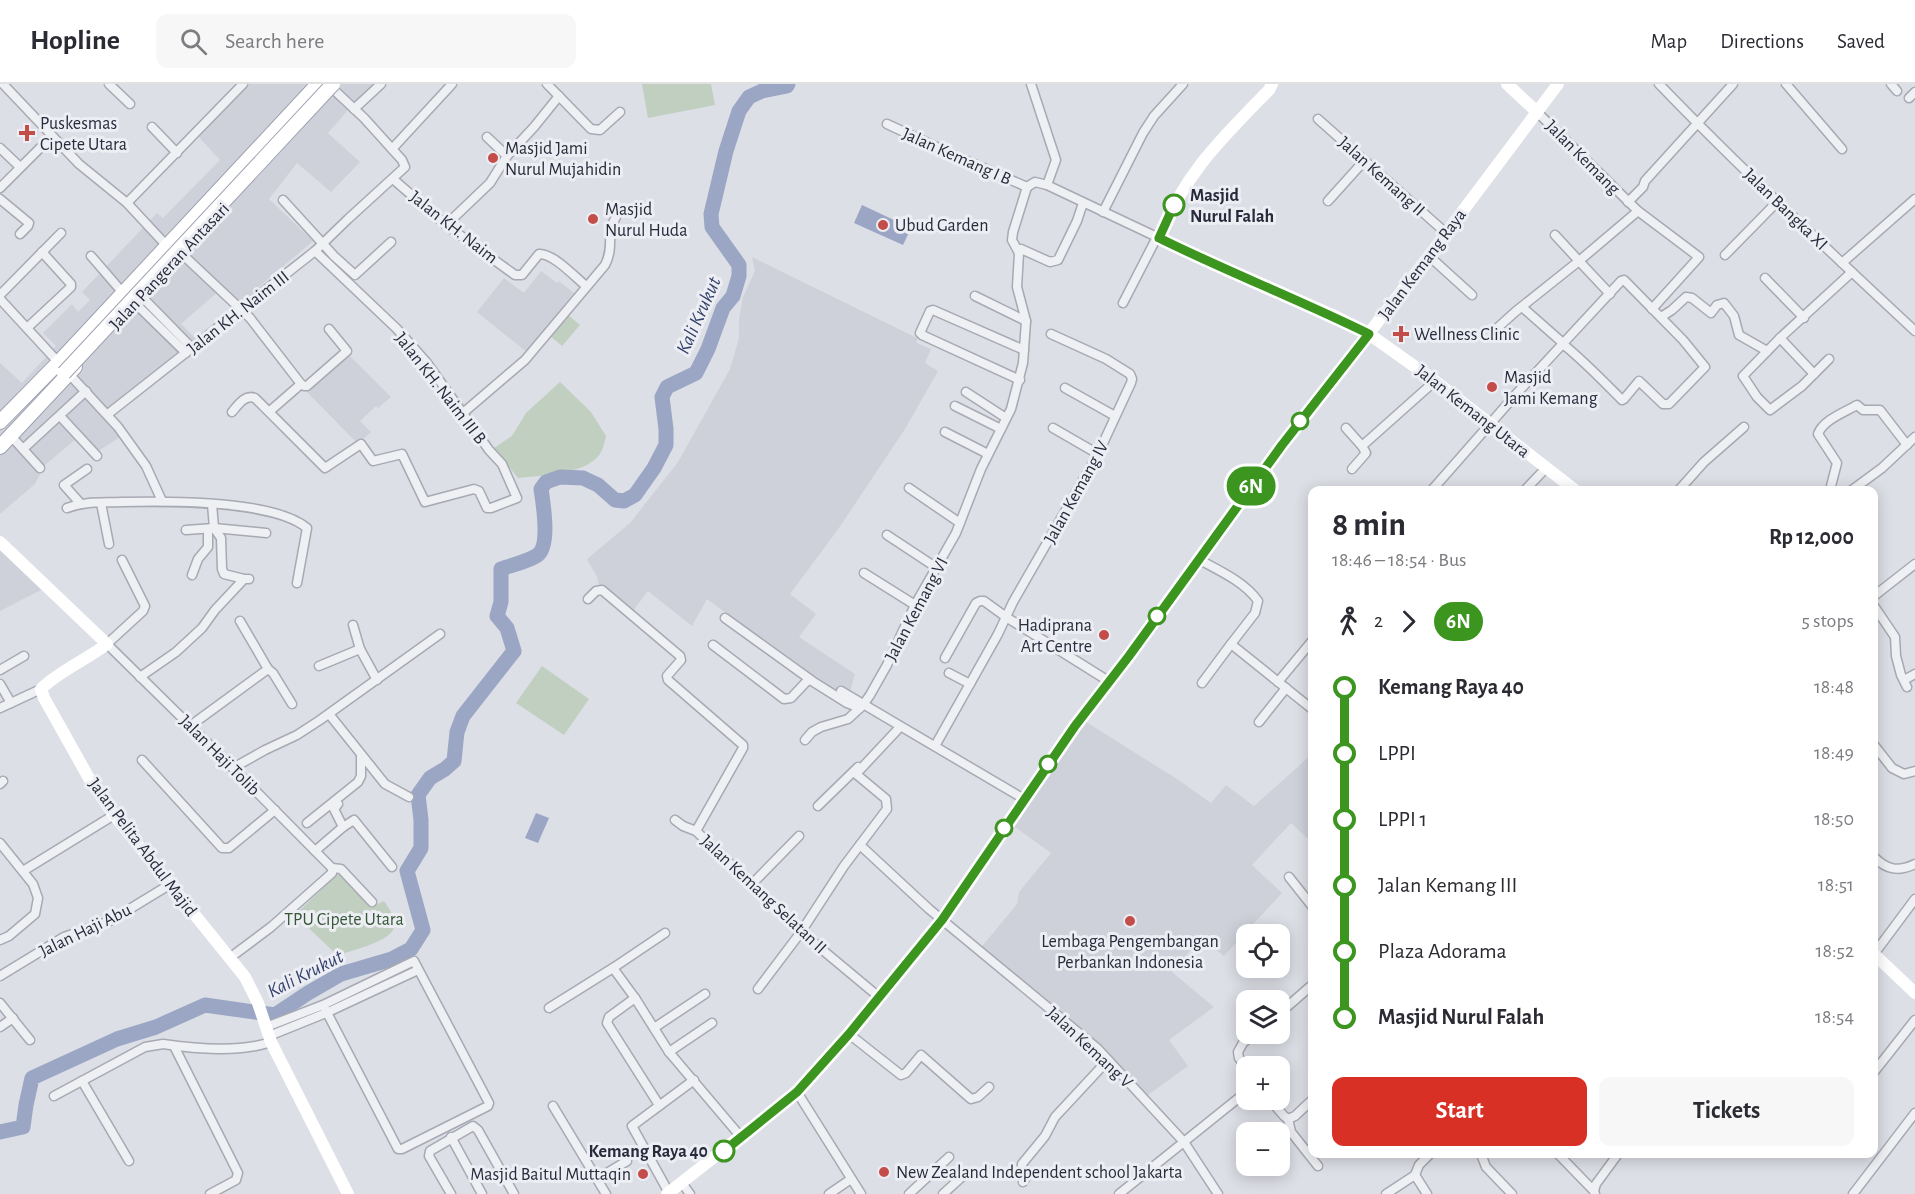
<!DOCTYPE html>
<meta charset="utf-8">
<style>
:root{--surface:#fff;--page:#f7f7f7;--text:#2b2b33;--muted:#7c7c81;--line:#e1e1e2;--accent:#d93025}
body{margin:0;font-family:"Alegreya Sans",sans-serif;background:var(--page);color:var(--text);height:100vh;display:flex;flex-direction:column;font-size:22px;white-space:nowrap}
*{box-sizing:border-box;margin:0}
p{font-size:20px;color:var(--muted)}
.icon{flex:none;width:33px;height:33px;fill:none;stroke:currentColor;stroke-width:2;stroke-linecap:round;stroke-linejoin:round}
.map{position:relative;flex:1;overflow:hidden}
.drawer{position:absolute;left:1308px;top:402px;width:570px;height:672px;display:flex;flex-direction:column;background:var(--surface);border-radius:12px;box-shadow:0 3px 15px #0003}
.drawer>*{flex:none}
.badge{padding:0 12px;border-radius:20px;font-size:21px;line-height:39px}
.controls{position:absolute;left:1236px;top:840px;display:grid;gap:12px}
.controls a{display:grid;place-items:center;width:54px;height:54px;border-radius:12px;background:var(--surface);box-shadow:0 3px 15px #0003;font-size:30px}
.map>.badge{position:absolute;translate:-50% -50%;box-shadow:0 0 0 3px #fff}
.legs{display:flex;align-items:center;gap:9px;height:66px;padding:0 24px;font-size:20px}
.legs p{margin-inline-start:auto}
.overview{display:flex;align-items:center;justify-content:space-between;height:102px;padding:0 24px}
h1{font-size:33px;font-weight:600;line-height:45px}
.primary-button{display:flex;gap:12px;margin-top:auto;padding:12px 24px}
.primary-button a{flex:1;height:69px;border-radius:12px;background:var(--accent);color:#fff;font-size:24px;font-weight:600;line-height:69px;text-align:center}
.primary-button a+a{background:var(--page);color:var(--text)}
ul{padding:0 24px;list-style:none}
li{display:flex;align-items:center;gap:21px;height:66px;font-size:22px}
li i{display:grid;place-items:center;width:9px;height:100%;margin:0 8px;background:currentColor}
li i::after{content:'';width:15px;height:15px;margin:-8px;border:4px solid;border-radius:50%;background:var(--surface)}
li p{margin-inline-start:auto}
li:first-child i{background:linear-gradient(#0000 50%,currentColor 0)}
li:last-child i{background:linear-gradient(currentColor 50%,#0000 0)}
header{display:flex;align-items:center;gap:36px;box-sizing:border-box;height:84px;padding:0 30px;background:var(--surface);border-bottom:2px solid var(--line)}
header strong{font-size:28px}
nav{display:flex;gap:33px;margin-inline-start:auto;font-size:21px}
.search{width:420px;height:54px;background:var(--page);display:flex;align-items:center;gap:15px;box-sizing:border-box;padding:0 21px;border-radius:12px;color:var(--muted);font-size:22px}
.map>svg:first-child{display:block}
.built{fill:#cfd1da}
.green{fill:#c0cfbf}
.water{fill:#9aa6c4}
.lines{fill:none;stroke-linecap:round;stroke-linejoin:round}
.river{stroke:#9aa6c4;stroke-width:15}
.street-casing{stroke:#a7a9b3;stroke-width:11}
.primary-casing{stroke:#9da1b0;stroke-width:16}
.street{stroke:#eff0f4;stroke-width:8}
.secondary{stroke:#fff;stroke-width:12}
.primary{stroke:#fff;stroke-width:14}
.primary-bridge-casing{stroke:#9da1b0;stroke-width:16;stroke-linecap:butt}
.primary-bridge{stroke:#fff;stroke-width:14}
.line-1-casing{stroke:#fff;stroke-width:14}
.line-1{stroke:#3b951e;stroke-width:9}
.poi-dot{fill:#c34d49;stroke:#eceef4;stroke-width:2}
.stop-1-dot{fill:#fff;stroke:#3b951e;stroke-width:3}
.labels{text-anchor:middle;stroke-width:6;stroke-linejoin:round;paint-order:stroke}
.poi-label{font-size:18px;fill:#282b3b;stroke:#eceef4;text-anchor:start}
.street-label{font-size:18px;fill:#282b3b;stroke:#eceef4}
.stop-label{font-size:18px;font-weight:bold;fill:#282b3b;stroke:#eceef4;text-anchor:start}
.park-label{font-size:18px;fill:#365636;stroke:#eceef4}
.water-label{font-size:20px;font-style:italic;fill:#35436c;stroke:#eceef4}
</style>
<header>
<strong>Hopline</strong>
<div class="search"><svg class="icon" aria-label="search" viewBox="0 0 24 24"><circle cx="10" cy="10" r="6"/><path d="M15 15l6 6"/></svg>Search here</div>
<nav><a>Map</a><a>Directions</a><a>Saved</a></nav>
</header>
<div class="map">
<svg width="1915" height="1110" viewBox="0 0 1915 1110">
<rect width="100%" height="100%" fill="#dddfe6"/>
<g class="built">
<path d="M249,0H383L348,26L328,49L360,78L331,108L297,79L269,115L313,157L240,219L220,206L181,240L198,257L109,326L126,349L91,372L77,354L44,382L35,400L0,430V279L22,299L56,262L43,249L72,220L78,228L90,216L82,208L157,129L163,134L220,76L198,52Z"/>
<path d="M752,173L917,254V259L931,265L925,279L938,287L905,345L839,444L790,510L816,530L799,553L855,590L847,618L707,515L692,542L648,507L632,528L599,502L597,493L587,475L630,439L678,378L730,285L739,254V235L743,213L755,187Z"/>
<path d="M541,187L557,199L559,197L574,209L550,238L552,240L529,270L477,228L504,194L524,209Z"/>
<path d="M348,270L391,313L378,324L376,322L360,337L371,348L358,360L306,307Z"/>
<path d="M0,451L47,503L0,527Z"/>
<path d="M1083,636L1177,695L1211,719L1226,701L1254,722L1312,670V754L1310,752L1307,754L1291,739L1252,781L1282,809L1224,872L1201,854L1172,888L1214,923L1169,956L1188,982L1144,1014L979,866L1017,820L1019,808L1051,769L1011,740Z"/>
</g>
<g class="green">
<path d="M642,0H711L715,21L648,34Z"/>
<path d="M567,230L580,241L562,262L549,251Z"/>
<path d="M560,298L591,328L606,352C605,356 604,362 602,366C591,391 542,391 518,394L494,364L512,352L526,329Z"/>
<path d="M542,582L589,615L564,651L516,619Z"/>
<path d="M339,789L374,822L384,817C389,825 396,833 394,843C392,857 351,867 337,871L295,831Z"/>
</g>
<g class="water">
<path d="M862,121L911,144L903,161L854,139Z"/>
<path d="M536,729L549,734L538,759L525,754Z"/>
</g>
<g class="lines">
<path class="river" d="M0,1048L23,1043L26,1021L32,994L117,955L156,943L205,921L275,931L308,909L341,890L392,875L411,865L423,846L407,787L421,764V736L418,711L430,694L445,685L454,677L457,648L463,632L514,567L507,544L497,532L501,518V485C512,481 526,478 536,472C551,464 543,419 541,405L546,398L560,393L583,394L598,401L615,416L624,417L635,411L654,384L666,361V345L662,313L667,303L696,289L708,265L723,224L733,212L739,192V181L712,143L711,130L726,67L739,27L749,13L762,7L787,2L788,0"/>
<g class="street-casing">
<g id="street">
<path d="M3,0L79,80L127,119L167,162"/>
<path d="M109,0L130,20"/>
<path d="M547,0L591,45L600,46L620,28"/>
<path d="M1031,0L1056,76L1047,101"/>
<path d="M1659,0C1741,85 1828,166 1915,247"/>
<path d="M1786,0L1842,65"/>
<path d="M1891,0L1897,7"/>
<path d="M1909,14L1915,8"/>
<path d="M354,25L381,0"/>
<path d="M1537,28L1638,127L1579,177L1555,151"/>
<path d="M1318,35L1446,149"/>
<path d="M887,40L958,73L1027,103"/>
<path d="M152,43L177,69"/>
<path d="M487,53L507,72"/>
<path d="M0,64L20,83"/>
<path d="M392,65L452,0"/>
<path d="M393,95L446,141L515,191H522L539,170C553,169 575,193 586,202"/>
<path d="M1027,103L1035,98L1047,101L1159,154"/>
<path d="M0,104L51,53"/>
<path d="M0,115L29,139L28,142L20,150"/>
<path d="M283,116L334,172L355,191L391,158"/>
<path d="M1328,117L1364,77"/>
<path d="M1628,118L1643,103L1645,97L1733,0"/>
<path d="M127,119L243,0"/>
<path d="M1638,127L1699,173L1652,225"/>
<path d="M1103,128L1143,49L1154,32L1183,0"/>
<path d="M446,141L490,99L507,72L534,43L559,12"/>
<path d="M1021,165L1050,178L1058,176L1077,137L1083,119"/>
<path d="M181,169L250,234L301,300"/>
<path d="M1725,171L1778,117"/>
<path d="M91,172L123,209"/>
<path d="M1429,172L1472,211"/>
<path d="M1842,179L1915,115"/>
<path d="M1765,194L1804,234"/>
<path d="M143,210L146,217L192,264"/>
<path d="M0,211L61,149"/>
<path d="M975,212L1026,237"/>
<path d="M0,215L118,343L146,382L162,417"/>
<path d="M1123,219L1157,153"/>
<path d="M133,220L140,224L186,269"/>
<path d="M1661,233L1672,226L1686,213L1692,214L1711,229L1717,221L1724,219L1734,232L1739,251L1767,267"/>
<path d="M27,244L71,203V200L42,168"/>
<path d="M1494,247L1515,228L1579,177L1610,210"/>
<path d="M1780,254L1814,290L1829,275"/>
<path d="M1814,290L1802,302L1770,326L1757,313L1743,292L1780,254L1852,188"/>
<path d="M1020,296L922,251L920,249L930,227L933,226L1024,266"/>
<path d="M1065,304L1115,332"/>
<path d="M966,308L1006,334"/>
<path d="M955,322L1001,345"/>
<path d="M270,327L301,300L304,302H307L347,267L329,245"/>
<path d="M232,328C238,321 245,310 255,314L325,384L361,360L373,377L402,370L425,418L474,405L479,407L487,424H491L517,414L502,380L489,366L427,279L397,245L315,167"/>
<path d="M463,329L525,276L605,181C615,162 605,150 616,133"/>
<path d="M108,330L315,167L348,135L405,83L402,76L364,34L333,5"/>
<path d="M60,332L97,372"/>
<path d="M1053,344L1098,370"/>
<path d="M1346,344L1362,362"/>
<path d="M945,348L988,370"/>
<path d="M11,352L40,384"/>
<path d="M23,365L86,307"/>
<path d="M1352,385L1366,369L1362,362L1435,297"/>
<path d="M909,404L960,439"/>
<path d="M1432,406L1518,308L1621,197L1624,196L1628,200L1683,256L1705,283L1669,320H1663L1639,297L1624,315L1622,316C1603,297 1585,278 1564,261V260L1522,223"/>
<path d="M1525,406L1546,384"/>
<path d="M1679,406L1704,378L1744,343"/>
<path d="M1830,406L1837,379L1818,350C1823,336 1845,328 1857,321L1863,326H1880L1907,361"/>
<path d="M1852,406L1882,384L1915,353"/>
<path d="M80,419L64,401L87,385"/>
<path d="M101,419L109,460"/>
<path d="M212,420L214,444L221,454L222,485L224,490L244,495"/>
<path d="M67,424C85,417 103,419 122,418C165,417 274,416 307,444L297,499"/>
<path d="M186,446L214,444L266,449"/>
<path d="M887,451L937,484"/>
<path d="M1198,475C1218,486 1245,498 1258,517L1255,529L1231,560L1312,625"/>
<path d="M122,476L145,522L143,527L107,560L233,684L332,784"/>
<path d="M864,489L915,521"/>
<path d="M192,491L198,475L208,463V445"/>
<path d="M1874,512L1915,480"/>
<path d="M588,515L596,507L602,506L680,572L681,576L667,592L668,596L743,661V664L696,747"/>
<path d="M1874,522L1895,553L1896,572L1901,591L1907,603"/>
<path d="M725,534L811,596"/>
<path d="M353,541L360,565L377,596"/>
<path d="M713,561L784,615L791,614L808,596L812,597L847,619L860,624"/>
<path d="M945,574L976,519L980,517H984L1006,533L1110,598"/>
<path d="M319,582L360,565"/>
<path d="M268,585L273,589L292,620"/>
<path d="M0,586L24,572"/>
<path d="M949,589L970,600"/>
<path d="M140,593L176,568L202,544L215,526L244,495H249"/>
<path d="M1904,596L1915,590"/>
<path d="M1278,598L1312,557"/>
<path d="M1202,599L1231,560"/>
<path d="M0,600L11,619"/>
<path d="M841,607L1024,715"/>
<path d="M0,624L41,605"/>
<path d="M329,630L385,700L409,713"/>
<path d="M1259,638L1286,604"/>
<path d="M190,642L268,585L240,537"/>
<path d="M805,656L812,648L821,643L848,635L863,621L870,611L887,581L915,521L956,449L981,385L1011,325L1023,279L1026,237L1017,203L1019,169L1012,156L1013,148L1027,103"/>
<path d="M1874,661L1892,684L1904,690L1915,687"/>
<path d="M935,662L998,550L1013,518L1098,370L1131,299L1132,295L1130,290L1106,275L1051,250"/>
<path d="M142,676L222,764H229L275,726"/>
<path d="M233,684L265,666L297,651L320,636L440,550"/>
<path d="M0,700L3,697"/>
<path d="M338,720L334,725L343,743"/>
<path d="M818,722L858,683"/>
<path d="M675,736L683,742L696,747L801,848L879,913"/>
<path d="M307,739L358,698L361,692V672"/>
<path d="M0,759L33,800L38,814L35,830L9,852L0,856"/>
<path d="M860,761L929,825L1097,964L1184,1058L1218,1110"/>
<path d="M315,767L343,743L354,736L392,783"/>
<path d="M1874,773C1887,786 1898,788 1915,780"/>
<path d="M332,784L341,785L372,818"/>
<path d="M23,787L114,731"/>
<path d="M1289,793L1312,822"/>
<path d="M752,800L799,752"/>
<path d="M1874,870L1915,815"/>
<path d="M231,873L271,843L332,789V784"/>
<path d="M613,884L665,849"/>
<path d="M0,892L64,853L110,837L169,801"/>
<path d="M758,905L801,848L844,782L887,725L886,715L856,690L900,643"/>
<path d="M635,914L609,933L607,939L659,1021"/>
<path d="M0,919L30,956"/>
<path d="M549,924L613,884L635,914L669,968L741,1053"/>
<path d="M1280,929L1312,901"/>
<path d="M0,943L13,934"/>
<path d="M266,943L323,921L414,877L489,1019L488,1022L402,1065H398L323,921"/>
<path d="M654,944L705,910"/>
<path d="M849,950L901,991L906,989L921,971L971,1015L978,1013L989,1003"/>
<path d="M269,952L326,929L418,886"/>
<path d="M174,962L238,1089L236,1096L210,1110"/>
<path d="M669,968L712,939"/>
<path d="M1246,983L1239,974L1238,968L1243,959L1254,950"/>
<path d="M1874,988L1915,936"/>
<path d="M82,997L129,1077"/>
<path d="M797,1008L861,1110"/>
<path d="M54,1012L145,963L163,960C197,965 239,969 271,958"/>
<path d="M1270,1016L1284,1032L1288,1035L1295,1032L1312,1016"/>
<path d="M553,1022L606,1110"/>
<path d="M1288,1035L1291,1048L1318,1082"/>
<path d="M451,1053L482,1110"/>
<path d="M1481,1070L1486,1083L1512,1110"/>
<path d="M1558,1070L1594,1107L1595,1110"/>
<path d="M1415,1091L1427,1110"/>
<path d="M597,1095L627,1077"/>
<path d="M1023,1098L1028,1090L1022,1083V1080L1045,1052L1055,1033L1108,976"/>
<path d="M682,1099L690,1110"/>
<path d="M1594,1107L1596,1100L1618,1070"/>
<path d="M669,1109L632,1042L694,996"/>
<path d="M451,1110L429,1072L430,1067L473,1042L478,1046L514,1110"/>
<path d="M829,1110L851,1095"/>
<path d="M909,1110L949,1073"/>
<path d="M943,1110L965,1090"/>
<path d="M1119,1110L1246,1008"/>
<path d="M1386,1110L1415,1091L1419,1081L1430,1070"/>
<path d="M1853,1110L1915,1029"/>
</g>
</g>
<g class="primary-casing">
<g id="primary">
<path d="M0,338L58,279L318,0"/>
<path d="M0,363L75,283"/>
</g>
</g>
<use href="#street" class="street"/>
<g class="secondary">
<path d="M1272,0L1269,6C1222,54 1184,90 1159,154L1197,172L1337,233L1369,250L1435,297L1575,406"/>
<path d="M1507,0L1537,28"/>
<path d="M0,458L107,560C86,576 58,588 41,605L44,614L90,696L114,731L245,893L258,919L271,958L348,1110"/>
<path d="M1874,870L1915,909"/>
<path d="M667,1110L797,1008L849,950L942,836L1075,642L1129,571L1219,446L1282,361L1429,172L1558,0"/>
</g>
<use href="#primary" class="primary"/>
<g class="primary-bridge-casing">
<path id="primary-bridge" d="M64,289L333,0"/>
</g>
<use href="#primary-bridge" class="primary-bridge"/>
</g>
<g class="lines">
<g class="line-1-casing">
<path id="line-1" d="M724,1067L797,1008L849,950L942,836L1075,642L1129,572L1282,361L1369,250C1300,216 1228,188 1159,154L1174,121"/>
</g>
<use href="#line-1" class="line-1"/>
</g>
<g class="poi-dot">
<path d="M24 40h6v6h6v6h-6v6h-6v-6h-6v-6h6z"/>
<circle cx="493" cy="74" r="6"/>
<circle cx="593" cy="135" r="6"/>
<circle cx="883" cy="141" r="6"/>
<path d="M1398 241h6v6h6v6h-6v6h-6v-6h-6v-6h6z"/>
<circle cx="1492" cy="303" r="6"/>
<circle cx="1104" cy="551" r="6"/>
<circle cx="1130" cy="837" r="6"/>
<circle cx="884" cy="1088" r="6"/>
<circle cx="643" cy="1090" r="6"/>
</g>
<g class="stop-1-dot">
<circle cx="1174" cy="121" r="10"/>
<circle cx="1300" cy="337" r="8"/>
<circle cx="1157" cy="532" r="8"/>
<circle cx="1048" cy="680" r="8"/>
<circle cx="1004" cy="744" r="8"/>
<circle cx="724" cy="1067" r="10"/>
</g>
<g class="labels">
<g class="poi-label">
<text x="40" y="45">Puskesmas<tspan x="40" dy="21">Cipete Utara</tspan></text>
<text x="505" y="70">Masjid Jami<tspan x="505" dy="21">Nurul Mujahidin</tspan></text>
<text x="605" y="131">Masjid<tspan x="605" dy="21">Nurul Huda</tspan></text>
<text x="895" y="147">Ubud Garden</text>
<text x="1414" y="256">Wellness Clinic</text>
<text x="1504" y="299">Masjid<tspan x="1504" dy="21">Jami Kemang</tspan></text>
<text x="1092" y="547" text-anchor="end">Hadiprana<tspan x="1092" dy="21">Art Centre</tspan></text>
<text x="1130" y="863" text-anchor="middle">Lembaga Pengembangan<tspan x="1130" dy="21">Perbankan Indonesia</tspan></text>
<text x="896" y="1094">New Zealand Independent school Jakarta</text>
<text x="631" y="1096" text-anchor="end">Masjid Baitul Muttaqin</text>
</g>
<g class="street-label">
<text transform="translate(957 72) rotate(24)" y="6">Jalan Kemang I B</text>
<text transform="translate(1583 73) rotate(45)" y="6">Jalan Kemang</text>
<text transform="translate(1382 92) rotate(42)" y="6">Jalan Kemang II</text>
<text transform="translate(1786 125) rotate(44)" y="6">Jalan Bangka XI</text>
<text transform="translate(454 143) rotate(38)" y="6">Jalan KH. Naim</text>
<text transform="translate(1422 180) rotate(-53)" y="6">Jalan Kemang Raya</text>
<text transform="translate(169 182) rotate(-47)" y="6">Jalan Pangeran Antasari</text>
<text transform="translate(238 228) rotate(-38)" y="6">Jalan KH. Naim III</text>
<text transform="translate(441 304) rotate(52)" y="6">Jalan KH. Naim III B</text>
<text transform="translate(1473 327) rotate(38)" y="6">Jalan Kemang Utara</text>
<text transform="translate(1076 408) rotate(-61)" y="6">Jalan Kemang IV</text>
<text transform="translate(916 525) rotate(-62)" y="6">Jalan Kemang VI</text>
<text transform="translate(220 671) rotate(45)" y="6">Jalan Haji Tolib</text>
<text transform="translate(143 763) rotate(53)" y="6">Jalan Pelita Abdul Majid</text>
<text transform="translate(764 810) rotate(43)" y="6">Jalan Kemang Selatan II</text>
<text transform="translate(85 846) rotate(-26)" y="6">Jalan Haji Abu</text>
<text transform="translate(1090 963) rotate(43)" y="6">Jalan Kemang V</text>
</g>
<g class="stop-label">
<text x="1190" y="117">Masjid<tspan x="1190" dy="21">Nurul Falah</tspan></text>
<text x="708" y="1073" text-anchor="end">Kemang Raya 40</text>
</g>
<g class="park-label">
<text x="344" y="841">TPU Cipete Utara</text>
</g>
<g class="water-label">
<text transform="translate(698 231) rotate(-66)" y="7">Kali Krukut</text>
<text transform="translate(305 889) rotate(-27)" y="7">Kali Krukut</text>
</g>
</g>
</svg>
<div class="controls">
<a><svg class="icon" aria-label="locate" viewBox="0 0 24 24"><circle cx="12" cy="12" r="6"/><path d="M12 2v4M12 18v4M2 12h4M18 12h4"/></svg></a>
<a><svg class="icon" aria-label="layers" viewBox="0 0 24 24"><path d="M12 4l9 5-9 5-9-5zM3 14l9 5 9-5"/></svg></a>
<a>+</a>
<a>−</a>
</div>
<b class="badge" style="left:1251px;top:402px;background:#3b951e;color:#fff">6N</b>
<section class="drawer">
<div class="overview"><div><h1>8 min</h1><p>18:46 – 18:54 · Bus</p></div><b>Rp 12,000</b></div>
<div class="legs"><svg class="icon" aria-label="walk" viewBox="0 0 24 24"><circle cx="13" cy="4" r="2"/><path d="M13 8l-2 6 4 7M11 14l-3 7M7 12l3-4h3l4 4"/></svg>2<svg class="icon" aria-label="forward" viewBox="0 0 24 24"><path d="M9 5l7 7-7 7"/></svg><b class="badge" style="background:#3b951e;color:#fff">6N</b><p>5 stops</p></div>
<ul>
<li><i style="color:#3b951e"></i><b>Kemang Raya 40</b><p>18:48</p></li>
<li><i style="color:#3b951e"></i><span>LPPI</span><p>18:49</p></li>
<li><i style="color:#3b951e"></i><span>LPPI 1</span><p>18:50</p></li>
<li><i style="color:#3b951e"></i><span>Jalan Kemang III</span><p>18:51</p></li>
<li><i style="color:#3b951e"></i><span>Plaza Adorama</span><p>18:52</p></li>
<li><i style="color:#3b951e"></i><b>Masjid Nurul Falah</b><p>18:54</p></li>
</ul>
<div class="primary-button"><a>Start</a><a>Tickets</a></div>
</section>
</div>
